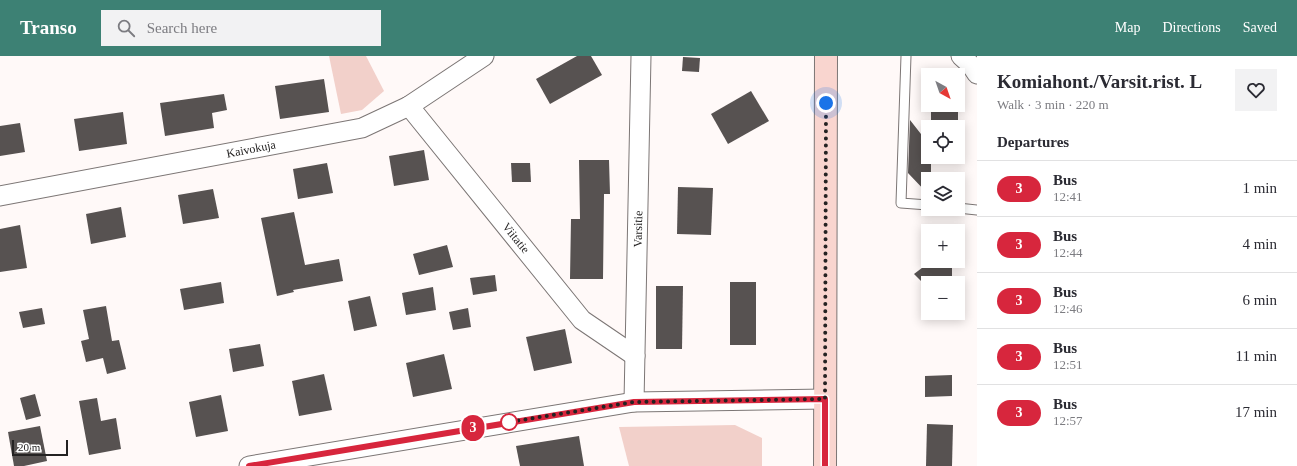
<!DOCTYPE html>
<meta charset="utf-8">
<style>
:root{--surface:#fff;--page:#f2f2f3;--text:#2b2b33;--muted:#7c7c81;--line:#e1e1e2;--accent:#3d8174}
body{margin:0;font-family:"Times New Roman",serif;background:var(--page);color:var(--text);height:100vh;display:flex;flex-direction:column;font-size:15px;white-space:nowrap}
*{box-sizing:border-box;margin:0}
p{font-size:13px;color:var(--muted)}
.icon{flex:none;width:22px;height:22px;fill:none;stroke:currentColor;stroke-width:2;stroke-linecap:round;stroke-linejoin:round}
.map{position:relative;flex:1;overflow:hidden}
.side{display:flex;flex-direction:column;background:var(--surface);width:320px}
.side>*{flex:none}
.badge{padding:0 8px;border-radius:13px;font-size:14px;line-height:26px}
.needle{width:26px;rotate:140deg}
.buttons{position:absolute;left:921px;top:12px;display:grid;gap:8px}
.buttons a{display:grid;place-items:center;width:44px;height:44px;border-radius:0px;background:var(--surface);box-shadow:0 2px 10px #0003;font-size:20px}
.scale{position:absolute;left:12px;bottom:10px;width:56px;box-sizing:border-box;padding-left:4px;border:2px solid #242222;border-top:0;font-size:11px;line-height:14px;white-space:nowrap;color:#242222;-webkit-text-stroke:3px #fff;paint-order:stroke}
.you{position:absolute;width:20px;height:20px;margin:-10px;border:3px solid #fff;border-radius:50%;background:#1a73e8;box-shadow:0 0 0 6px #1a73e833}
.map>.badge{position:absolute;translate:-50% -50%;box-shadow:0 0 0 2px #fff}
h2{padding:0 20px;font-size:15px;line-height:36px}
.round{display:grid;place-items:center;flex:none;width:42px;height:42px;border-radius:0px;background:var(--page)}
.head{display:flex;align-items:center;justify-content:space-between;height:68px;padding:0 20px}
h1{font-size:19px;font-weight:600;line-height:30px}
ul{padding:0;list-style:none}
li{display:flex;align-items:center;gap:12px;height:56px;padding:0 20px;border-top:1px solid var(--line)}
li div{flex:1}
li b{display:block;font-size:15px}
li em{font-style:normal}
li .badge{min-width:44px;font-weight:700;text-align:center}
header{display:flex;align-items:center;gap:24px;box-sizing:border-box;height:56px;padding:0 20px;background:var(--accent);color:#fff}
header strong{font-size:19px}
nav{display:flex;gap:22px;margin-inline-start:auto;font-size:14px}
.search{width:280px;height:36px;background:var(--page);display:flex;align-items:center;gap:10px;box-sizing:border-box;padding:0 14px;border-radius:0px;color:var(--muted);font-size:15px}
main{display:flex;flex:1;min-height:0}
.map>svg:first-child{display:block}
.green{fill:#f2d0ca}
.building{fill:#575251}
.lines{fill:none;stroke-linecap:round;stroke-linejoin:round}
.lane-casing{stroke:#7c7675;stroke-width:11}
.street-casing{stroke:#7c7675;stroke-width:21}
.secondary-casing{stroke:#7c7675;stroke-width:24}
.lane{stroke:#fff;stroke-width:9}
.street{stroke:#fff;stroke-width:19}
.secondary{stroke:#f9d5cf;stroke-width:22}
.line-casing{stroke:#fff;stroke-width:9}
.line{stroke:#d7263d;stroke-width:6}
.walk{stroke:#242222;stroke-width:4;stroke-dasharray:0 7.2}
.stop-dot{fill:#fff;stroke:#d7263d;stroke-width:2}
.labels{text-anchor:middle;stroke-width:4;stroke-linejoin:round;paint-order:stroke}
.street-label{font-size:12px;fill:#242222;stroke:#fff}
</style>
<header>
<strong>Transo</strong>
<div class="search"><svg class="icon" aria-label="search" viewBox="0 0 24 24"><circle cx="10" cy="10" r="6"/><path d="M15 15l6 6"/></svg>Search here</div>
<nav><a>Map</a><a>Directions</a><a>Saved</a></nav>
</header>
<main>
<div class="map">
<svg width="977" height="410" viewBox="0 0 977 410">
<rect width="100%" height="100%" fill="#fff9f8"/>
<g class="green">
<path d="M329,0H366L384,35L362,54L341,58Z"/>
<path d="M735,369L762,382V410H629L619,371Z"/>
</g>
<g class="building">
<path d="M577,0H591L602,19L550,48L536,23Z"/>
<path d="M683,1L700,2L699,16L682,15Z"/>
<path d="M324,23L329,56L280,63L275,30Z"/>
<path d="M751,35L769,65L728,88L711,58Z"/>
<path d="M224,38L227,54L212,57L214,72L165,80L160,47Z"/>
<rect x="931" y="49" width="27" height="22"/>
<path d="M123,56L127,88L79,95L74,63Z"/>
<path d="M910,64L928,87V101H931V123H928V138L908,117Z"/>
<path d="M20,67L25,96L0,100V70Z"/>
<path d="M424,94L429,124L394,130L389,100Z"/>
<path d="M579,104H609L610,138H604L603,223H570L571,163H580Z"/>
<path d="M327,107L333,137L298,143L293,113Z"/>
<path d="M511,107H530L531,126H512Z"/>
<path d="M678,131L713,132L711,179L677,178Z"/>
<path d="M213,133L219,162L183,168L178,139Z"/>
<path d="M121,151L126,181L91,188L86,158Z"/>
<path d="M294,156L305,209L339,203L343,225L293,234L294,236L277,240L261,162Z"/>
<path d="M20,169L27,212L0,216V173Z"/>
<path d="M447,189L453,211L419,219L413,198Z"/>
<path d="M931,205H952V227H923L914,218Z"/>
<path d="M495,219L497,235L473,239L470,222Z"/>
<path d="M221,226L224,247L184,254L180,233Z"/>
<rect x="730" y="226" width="26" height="63"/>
<path d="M656,230H683L682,293H656Z"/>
<path d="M433,231L436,254L406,259L402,237Z"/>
<path d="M370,240L377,270L354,275L348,245Z"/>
<path d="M106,250L112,285L119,284L126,313L107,318L103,302L86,306L81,285L89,283L83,254Z"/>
<path d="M42,252L45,268L23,272L19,256Z"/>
<path d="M468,252L471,271L453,274L449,256Z"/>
<path d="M565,273L572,307L534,315L526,281Z"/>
<path d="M260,288L264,310L233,316L229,293Z"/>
<path d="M444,298L452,333L413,341L406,307Z"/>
<path d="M324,318L332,354L299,360L292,325Z"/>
<path d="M952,319V340L925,341V320Z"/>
<path d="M35,338L41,360L26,364L20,342Z"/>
<path d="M221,339L228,375L196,381L189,346Z"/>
<path d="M97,342L101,365L116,362L121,393L89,399L79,345Z"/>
<path d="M927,368L953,369L952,410H926Z"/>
<path d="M40,370L47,405L24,410H14L8,376Z"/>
<path d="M579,380L584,410H520L516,390Z"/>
</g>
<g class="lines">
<g class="lane-casing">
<g id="lane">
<path d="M906,0L901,147L928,149"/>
<path d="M958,152L977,154"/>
</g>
</g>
<g class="street-casing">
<g id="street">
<path d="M961,0L971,9L977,18"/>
<path d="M409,50L582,264L635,300"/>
<path d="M0,140L362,72L409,50L484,0"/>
<path d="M634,346L641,0"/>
<path d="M249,410L634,346L825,343"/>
</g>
</g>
<g class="secondary-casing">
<path id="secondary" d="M825,410L826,0"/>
</g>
<use href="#lane" class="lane"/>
<use href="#street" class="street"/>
<use href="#secondary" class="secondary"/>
</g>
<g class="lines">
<g class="line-casing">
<path id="line" d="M249,410L634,346L825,343V410"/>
</g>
<use href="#line" class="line"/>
<path class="walk" d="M509,366L503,367L634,346L825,343L826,47"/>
</g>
<circle class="stop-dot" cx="509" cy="366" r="8"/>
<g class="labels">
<g class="street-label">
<text transform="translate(251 93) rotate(-11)" y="4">Kaivokuja</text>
<text transform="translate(638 173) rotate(-89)" y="4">Varsitie</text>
<text transform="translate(516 182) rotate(51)" y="4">Viitatie</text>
</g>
</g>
</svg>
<div class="buttons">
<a><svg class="needle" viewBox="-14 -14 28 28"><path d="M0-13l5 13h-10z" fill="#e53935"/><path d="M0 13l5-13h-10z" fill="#7c7c81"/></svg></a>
<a><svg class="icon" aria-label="locate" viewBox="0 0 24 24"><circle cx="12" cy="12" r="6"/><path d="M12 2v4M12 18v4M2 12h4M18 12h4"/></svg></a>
<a><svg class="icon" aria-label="layers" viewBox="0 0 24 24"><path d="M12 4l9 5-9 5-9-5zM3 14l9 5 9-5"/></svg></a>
<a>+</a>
<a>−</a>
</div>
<div class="scale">20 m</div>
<div class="you" style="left:826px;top:47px"></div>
<b class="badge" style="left:473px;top:372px;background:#d7263d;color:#fff">3</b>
</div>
<section class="side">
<div class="head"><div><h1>Komiahont./Varsit.rist. L</h1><p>Walk · 3 min · 220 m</p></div><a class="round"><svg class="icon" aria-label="heart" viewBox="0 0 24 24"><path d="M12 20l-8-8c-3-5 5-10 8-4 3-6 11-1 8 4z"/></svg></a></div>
<h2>Departures</h2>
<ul>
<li><span class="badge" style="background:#d7263d;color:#fff">3</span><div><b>Bus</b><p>12:41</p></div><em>1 min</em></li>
<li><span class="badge" style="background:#d7263d;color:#fff">3</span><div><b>Bus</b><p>12:44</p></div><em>4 min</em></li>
<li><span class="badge" style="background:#d7263d;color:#fff">3</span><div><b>Bus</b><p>12:46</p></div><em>6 min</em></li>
<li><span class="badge" style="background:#d7263d;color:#fff">3</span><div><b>Bus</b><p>12:51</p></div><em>11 min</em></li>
<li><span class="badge" style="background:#d7263d;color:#fff">3</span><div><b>Bus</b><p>12:57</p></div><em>17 min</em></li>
</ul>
</section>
</main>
